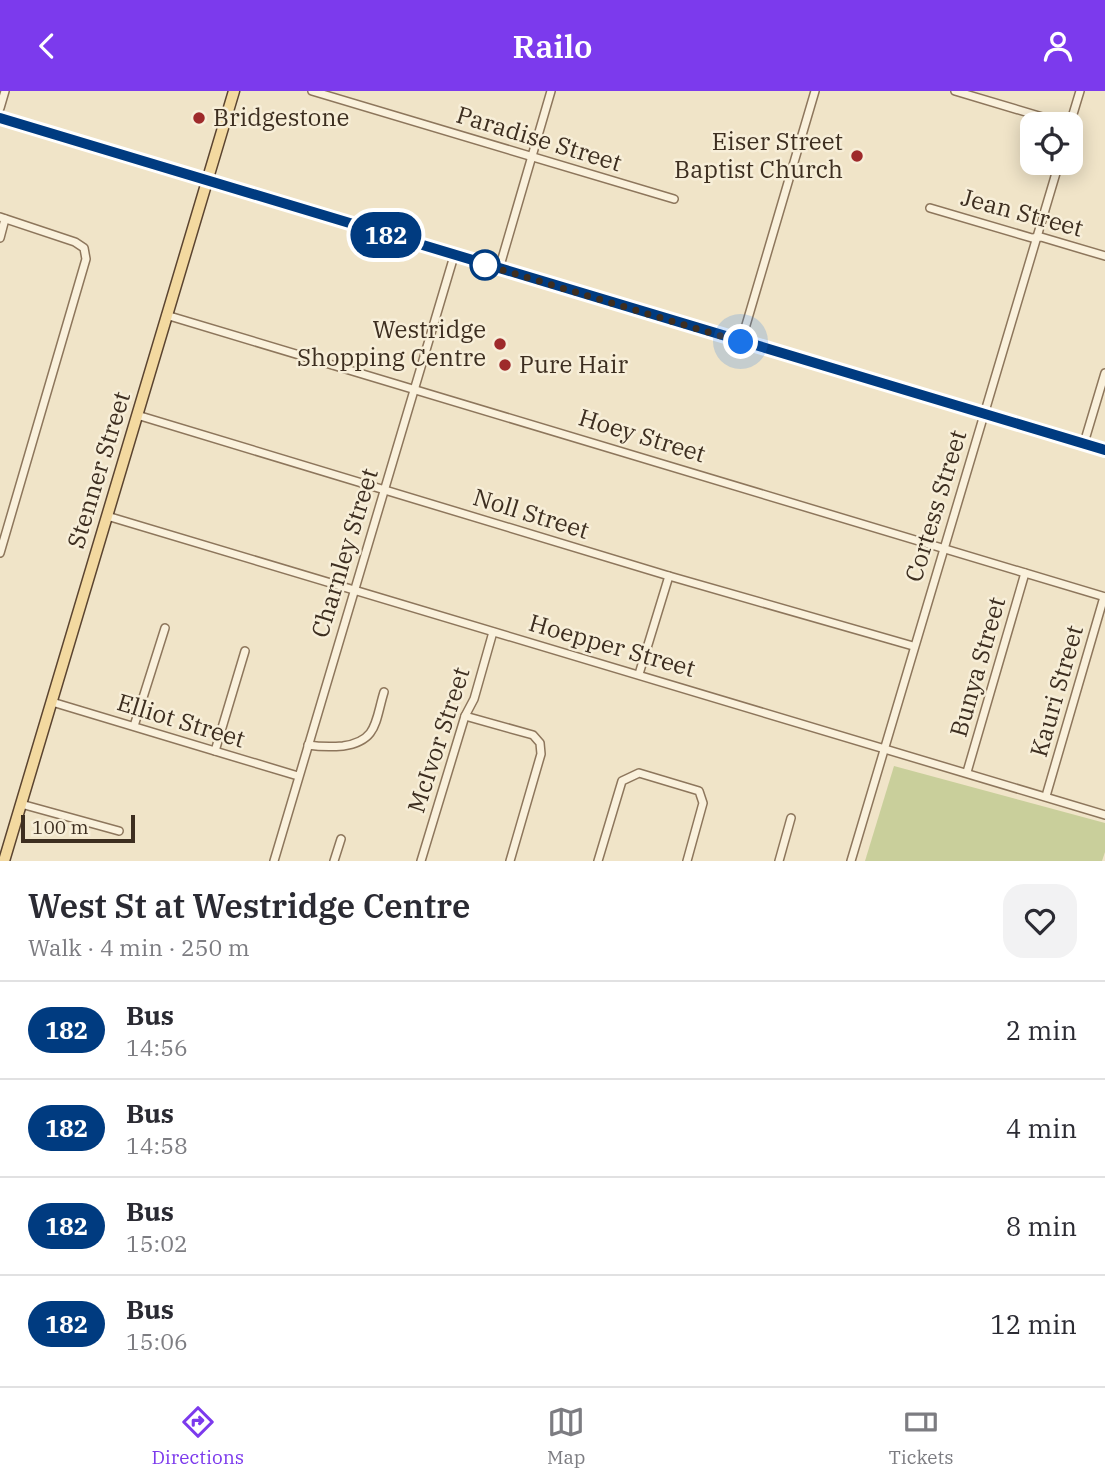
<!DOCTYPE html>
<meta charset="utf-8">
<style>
:root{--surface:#fff;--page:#f2f2f3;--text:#2b2b33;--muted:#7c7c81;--line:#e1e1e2;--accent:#7c3aed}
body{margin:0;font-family:"IBM Plex Serif",serif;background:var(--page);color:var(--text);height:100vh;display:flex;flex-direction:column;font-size:26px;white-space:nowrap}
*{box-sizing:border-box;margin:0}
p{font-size:23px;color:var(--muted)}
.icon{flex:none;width:38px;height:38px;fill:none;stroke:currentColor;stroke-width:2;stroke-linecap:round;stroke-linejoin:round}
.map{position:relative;height:770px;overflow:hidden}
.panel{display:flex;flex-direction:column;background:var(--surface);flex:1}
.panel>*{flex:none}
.badge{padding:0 14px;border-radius:23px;font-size:24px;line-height:46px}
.fabs{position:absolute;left:1020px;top:21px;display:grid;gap:14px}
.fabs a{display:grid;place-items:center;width:63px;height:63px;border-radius:14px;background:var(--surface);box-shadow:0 4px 18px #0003;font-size:35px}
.scale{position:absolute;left:21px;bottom:18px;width:114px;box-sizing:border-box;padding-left:7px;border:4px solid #3d2e20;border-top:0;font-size:19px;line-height:24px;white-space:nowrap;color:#3d2e20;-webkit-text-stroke:5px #f7eed8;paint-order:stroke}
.you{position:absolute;width:35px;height:35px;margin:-18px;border:5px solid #fff;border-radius:50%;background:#1a73e8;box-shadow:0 0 0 10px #1a73e833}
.map>.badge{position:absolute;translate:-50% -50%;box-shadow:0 0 0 4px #fff}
.round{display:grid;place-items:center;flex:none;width:74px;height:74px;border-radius:21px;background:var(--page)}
.summary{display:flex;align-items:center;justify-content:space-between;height:119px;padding:0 28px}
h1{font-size:33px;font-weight:600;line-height:52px}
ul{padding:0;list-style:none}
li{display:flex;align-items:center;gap:21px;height:98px;padding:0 28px;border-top:2px solid var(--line)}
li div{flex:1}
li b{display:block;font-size:26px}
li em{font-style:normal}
li .badge{min-width:77px;font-weight:700;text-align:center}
header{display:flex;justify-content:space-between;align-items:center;height:91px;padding:0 28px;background:var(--accent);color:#fff;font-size:32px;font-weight:600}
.tabs{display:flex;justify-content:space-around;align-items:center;height:98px;border-top:2px solid var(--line);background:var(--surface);font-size:19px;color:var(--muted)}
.tabs a{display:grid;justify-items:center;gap:4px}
.tabs .on{color:var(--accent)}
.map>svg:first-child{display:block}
.green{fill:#c9cf9b}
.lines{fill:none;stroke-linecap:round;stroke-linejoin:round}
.minor-casing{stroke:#8d765c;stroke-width:10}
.major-casing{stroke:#5b4430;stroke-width:13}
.minor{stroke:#faf1dc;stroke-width:7}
.major{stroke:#f3d9a0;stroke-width:10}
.line-casing{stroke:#fff;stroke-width:16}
.line{stroke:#003b80;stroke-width:10}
.walk{stroke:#3d2e20;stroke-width:7;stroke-dasharray:0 12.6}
.poi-dot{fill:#9e2a2b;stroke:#f7eed8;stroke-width:2.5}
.stop-dot{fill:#fff;stroke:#003b80;stroke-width:3.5}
.labels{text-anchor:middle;stroke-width:5;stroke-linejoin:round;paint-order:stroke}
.poi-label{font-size:24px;fill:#3d2e20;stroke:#f7eed8;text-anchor:start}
.street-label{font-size:24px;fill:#3d2e20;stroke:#f7eed8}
</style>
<header><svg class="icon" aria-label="back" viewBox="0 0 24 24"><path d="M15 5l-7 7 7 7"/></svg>Railo<svg class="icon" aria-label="person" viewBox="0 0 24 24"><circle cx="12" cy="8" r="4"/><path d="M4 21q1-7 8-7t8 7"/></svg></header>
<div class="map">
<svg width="1105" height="770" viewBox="0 0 1105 770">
<rect width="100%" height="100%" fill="#f0e4c8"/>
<path class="green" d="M894,675L1105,732V761L1102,770H865Z"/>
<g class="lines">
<g class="minor-casing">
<g id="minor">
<path d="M312,0L674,108"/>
<path d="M955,0L1066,33"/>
<path d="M0,17L5,0"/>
<path d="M1070,33L1080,0"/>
<path d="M930,117L1032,147L1041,146L1105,165"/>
<path d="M0,126L75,151L84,157L86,168L0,462"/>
<path d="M0,147L5,128"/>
<path d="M499,178L551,0"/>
<path d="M166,224L1105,506"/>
<path d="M741,251L815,0"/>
<path d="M137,324L669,485L913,555"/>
<path d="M1084,352L1105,282"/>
<path d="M107,425L1105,724"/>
<path d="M639,583L669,485"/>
<path d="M52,611L298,685"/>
<path d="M465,625L533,644L540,652L541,663L510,770"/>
<path d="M134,635L165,537"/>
<path d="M308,654C321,656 331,656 343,655C378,650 375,630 384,601"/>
<path d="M215,660L245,560"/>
<path d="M967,681L1025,482"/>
<path d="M1046,705L1104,506"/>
<path d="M21,713L119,740"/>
<path d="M274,770L454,165"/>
<path d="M334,770L341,748"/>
<path d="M421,770L465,625L474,608L493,541"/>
<path d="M598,770L622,690L639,682L699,700L703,712L687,770"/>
<path d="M779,770L791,727"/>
<path d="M851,770L1059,72"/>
</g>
</g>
<g class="major-casing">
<g id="major">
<path d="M0,27L1105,359"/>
<path d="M4,770L234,0"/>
</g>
</g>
<use href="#minor" class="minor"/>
<use href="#major" class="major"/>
</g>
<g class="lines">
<g class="line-casing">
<path id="line" d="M0,27L1105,359"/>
</g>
<use href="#line" class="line"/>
<path class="walk" d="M485,174L476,171L741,251"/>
</g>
<g class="poi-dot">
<circle cx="199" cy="27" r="7"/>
<circle cx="857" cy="65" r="7"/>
<circle cx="500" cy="253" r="7"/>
<circle cx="505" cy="274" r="7"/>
</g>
<circle class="stop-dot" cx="485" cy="174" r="14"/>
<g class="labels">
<g class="poi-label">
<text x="213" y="35">Bridgestone</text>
<text x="843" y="59" text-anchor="end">Eiser Street<tspan x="843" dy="28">Baptist Church</tspan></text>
<text x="486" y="247" text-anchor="end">Westridge<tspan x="486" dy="28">Shopping Centre</tspan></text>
<text x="519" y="282">Pure Hair</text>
</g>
<g class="street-label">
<text transform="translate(539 48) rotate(17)" y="8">Paradise Street</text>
<text transform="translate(1022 122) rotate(15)" y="8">Jean Street</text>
<text transform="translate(642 345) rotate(17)" y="8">Hoey Street</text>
<text transform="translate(99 379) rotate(-73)" y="8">Stenner Street</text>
<text transform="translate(936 415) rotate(-73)" y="8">Cortess Street</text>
<text transform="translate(531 423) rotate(17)" y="8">Noll Street</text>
<text transform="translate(345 462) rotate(-73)" y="8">Charnley Street</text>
<text transform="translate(612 555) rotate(16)" y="8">Hoepper Street</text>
<text transform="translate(978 576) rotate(-74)" y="8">Bunya Street</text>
<text transform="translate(1057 600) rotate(-74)" y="8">Kauri Street</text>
<text transform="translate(181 630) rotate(17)" y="8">Elliot Street</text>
<text transform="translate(439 649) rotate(-72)" y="8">McIvor Street</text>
</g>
</g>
</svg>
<div class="fabs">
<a><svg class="icon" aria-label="locate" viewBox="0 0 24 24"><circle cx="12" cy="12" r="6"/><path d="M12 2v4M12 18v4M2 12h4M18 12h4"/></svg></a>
</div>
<div class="scale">100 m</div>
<div class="you" style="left:741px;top:251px"></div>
<b class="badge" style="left:386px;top:144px;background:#003b80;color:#fff">182</b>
</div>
<section class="panel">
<div class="summary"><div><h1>West St at Westridge Centre</h1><p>Walk · 4 min · 250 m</p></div><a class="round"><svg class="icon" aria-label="heart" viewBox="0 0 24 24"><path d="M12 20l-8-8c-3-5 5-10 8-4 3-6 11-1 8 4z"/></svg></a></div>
<ul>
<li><span class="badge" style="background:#003b80;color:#fff">182</span><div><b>Bus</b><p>14:56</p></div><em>2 min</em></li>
<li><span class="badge" style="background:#003b80;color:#fff">182</span><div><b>Bus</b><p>14:58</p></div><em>4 min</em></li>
<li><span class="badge" style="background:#003b80;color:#fff">182</span><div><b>Bus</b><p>15:02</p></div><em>8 min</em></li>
<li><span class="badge" style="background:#003b80;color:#fff">182</span><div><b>Bus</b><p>15:06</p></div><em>12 min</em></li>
</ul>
</section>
<nav class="tabs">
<a class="on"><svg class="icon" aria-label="directions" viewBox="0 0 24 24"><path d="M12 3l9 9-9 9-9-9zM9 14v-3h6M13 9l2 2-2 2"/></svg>Directions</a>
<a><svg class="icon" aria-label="map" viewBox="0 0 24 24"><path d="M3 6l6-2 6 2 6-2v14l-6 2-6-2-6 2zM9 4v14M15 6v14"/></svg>Map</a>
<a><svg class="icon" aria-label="tickets" viewBox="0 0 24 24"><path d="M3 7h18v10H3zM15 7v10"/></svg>Tickets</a>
</nav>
